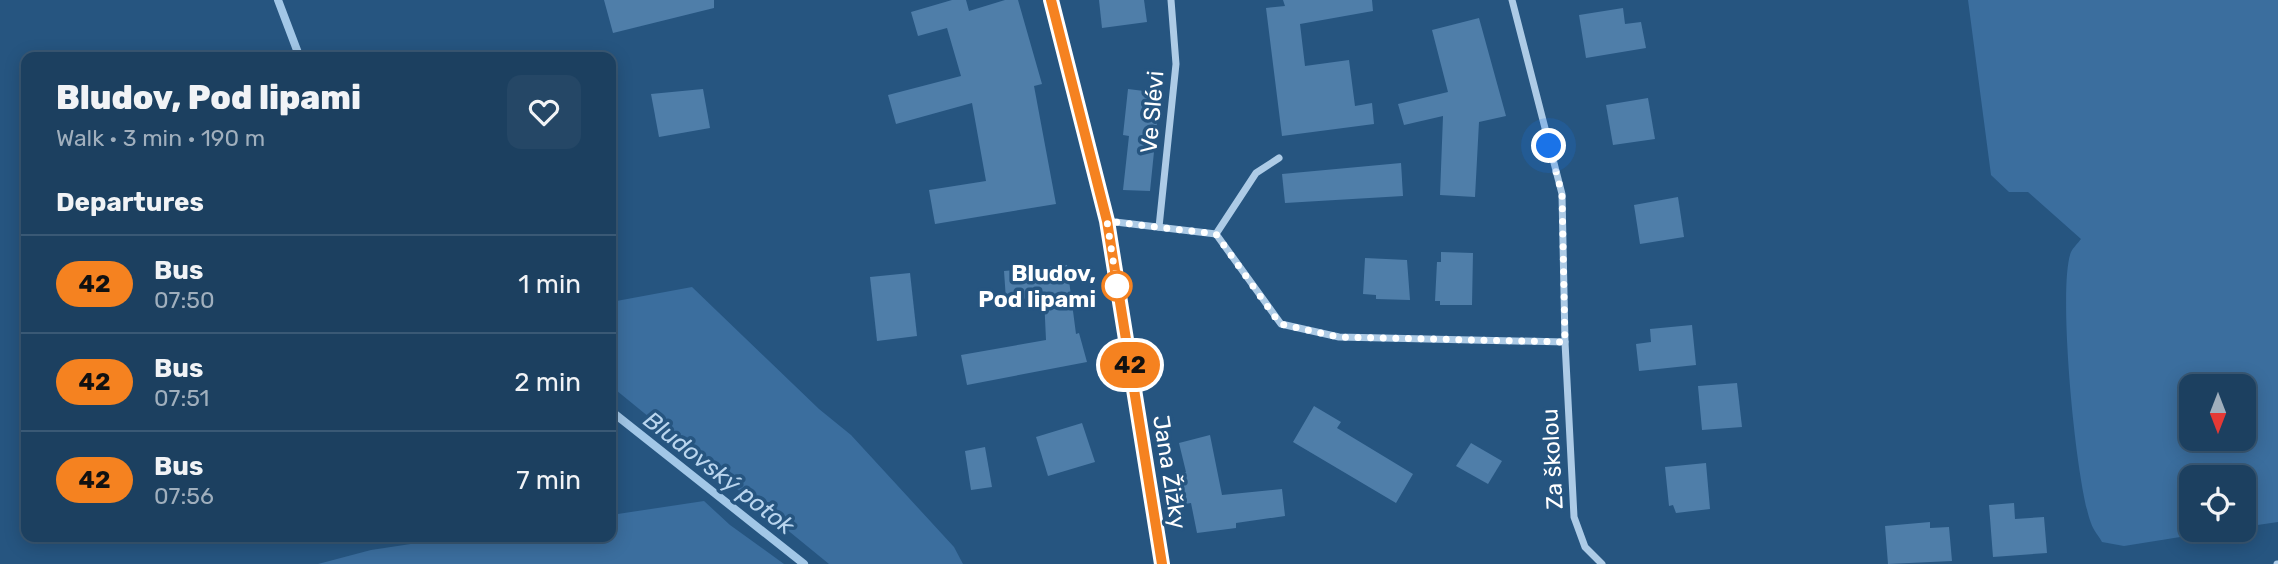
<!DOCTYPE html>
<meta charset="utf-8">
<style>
:root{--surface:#1c4060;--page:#254766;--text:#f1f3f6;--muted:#a0afbd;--line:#3a5975}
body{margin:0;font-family:Rubik,sans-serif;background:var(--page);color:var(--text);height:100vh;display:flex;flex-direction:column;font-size:26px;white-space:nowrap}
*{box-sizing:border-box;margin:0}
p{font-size:23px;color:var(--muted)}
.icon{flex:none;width:38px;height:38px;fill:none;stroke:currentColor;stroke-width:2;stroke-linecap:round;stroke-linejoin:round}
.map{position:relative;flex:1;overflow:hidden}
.side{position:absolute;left:21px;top:52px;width:595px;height:490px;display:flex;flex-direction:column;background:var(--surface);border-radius:14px;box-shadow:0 4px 18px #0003,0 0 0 2px var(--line)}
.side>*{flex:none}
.badge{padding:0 14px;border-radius:23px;font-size:24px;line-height:46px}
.needle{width:46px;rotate:180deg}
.buttons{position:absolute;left:2179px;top:374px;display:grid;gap:14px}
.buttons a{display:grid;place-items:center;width:77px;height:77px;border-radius:14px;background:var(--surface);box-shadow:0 4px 18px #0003,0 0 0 2px var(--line);font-size:35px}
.you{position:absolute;width:35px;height:35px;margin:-18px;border:5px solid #fff;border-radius:50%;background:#1a73e8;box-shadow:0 0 0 10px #1a73e833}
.map>.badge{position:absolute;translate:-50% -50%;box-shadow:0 0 0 4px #fff}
h2{padding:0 35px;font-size:26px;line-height:63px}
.round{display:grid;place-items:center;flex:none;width:74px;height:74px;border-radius:14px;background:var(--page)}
.overview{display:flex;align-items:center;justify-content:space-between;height:119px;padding:0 35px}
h1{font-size:33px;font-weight:800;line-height:52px}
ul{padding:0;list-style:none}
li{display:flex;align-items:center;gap:21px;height:98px;padding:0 35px;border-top:2px solid var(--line)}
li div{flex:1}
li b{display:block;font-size:26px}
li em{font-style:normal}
li .badge{min-width:77px;font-weight:700;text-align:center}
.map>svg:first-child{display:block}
.green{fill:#3b6e9e;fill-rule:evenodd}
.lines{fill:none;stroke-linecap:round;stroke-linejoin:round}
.stream{stroke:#a2c7e7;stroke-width:8}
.building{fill:#4f7ea9}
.street{stroke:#adcbe6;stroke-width:7}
.secondary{stroke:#d7e7f6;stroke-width:14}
.line-casing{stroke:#fff;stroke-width:16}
.line{stroke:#f58220;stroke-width:10}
.walk{stroke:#fff;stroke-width:7;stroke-dasharray:0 12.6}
.stop-dot{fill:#fff;stroke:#f58220;stroke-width:3.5}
.labels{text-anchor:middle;stroke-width:7;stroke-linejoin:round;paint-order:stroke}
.street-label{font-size:23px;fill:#fff;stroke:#265580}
.stop-label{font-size:23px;font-weight:bold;fill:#fff;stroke:#265580;text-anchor:end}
.water-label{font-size:24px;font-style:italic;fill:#b9d5ee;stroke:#265580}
</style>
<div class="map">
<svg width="2278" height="564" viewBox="0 0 2278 564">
<rect width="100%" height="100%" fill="#265580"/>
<g class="green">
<path d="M1968,0H2278V522L2244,527V478H2191V530H2224L2124,546L2102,542C2099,536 2093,530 2091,523C2076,485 2057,287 2071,252C2073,248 2078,243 2081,239L2028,192H2009L1991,175ZM2191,387H2244V439H2191Z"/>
<path d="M692,287L819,409L851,435L954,547L963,564H829L611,386V302Z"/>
<path d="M704,501L730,525L784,564H318L371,550L457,537H611V515Z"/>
</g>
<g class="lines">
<g class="stream">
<path d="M278,0L300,58"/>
<path d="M611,411L804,564"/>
</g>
</g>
<g class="building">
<path d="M604,0H714V8L613,33Z"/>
<path d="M952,0H966L969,11L1005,0H1018L1042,84L1034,86L1056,204L935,224L929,190L986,181L972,103L896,124L888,95L961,76L947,28L918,36L911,12Z"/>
<path d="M1099,0H1144L1147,22L1102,28Z"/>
<path d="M1283,0H1372L1373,11L1300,24L1305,66L1349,60L1355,106L1372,103L1374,124L1282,136L1266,8L1285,6Z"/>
<path d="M1623,8L1625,24L1641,22L1646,48L1586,58L1579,15Z"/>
<path d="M1479,18L1506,116L1479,122L1475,197L1440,195L1443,116L1404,125L1398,104L1448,92L1432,30Z"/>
<path d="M703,89L710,128L659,137L651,94Z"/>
<path d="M1128,89L1160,93L1150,191L1123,190L1129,136L1123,135Z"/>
<path d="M1648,98L1655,139L1613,145L1606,105Z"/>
<path d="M1401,163L1403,196L1285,203L1282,174Z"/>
<path d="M1678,197L1684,237L1640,244L1634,205Z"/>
<path d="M1441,252L1473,253L1472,305H1440V301H1435L1437,262H1441Z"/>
<path d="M1365,258L1407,260L1410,300L1376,299V295L1363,294Z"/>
<path d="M1067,265L1076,334L1079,333L1087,362L967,385L961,355L1046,340L1044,297L1006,300L1004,271Z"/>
<path d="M910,273L917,336L877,341L870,277Z"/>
<path d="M1692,325L1696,365L1639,371L1636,344L1651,342L1650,329Z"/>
<path d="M1737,383L1742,427L1702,430L1698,386Z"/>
<path d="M1314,406L1341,422L1337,428L1413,474L1396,503L1293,442Z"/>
<path d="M1082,423L1095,462L1048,476L1036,437Z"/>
<path d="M1210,435L1222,495L1282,489L1285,516L1236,523V528L1197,533L1191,503L1184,504L1179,474L1186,472L1179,443Z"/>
<path d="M1471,443L1502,461L1488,484L1456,466Z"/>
<path d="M985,447L992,487L971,490L965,451Z"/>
<path d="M1706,463L1710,509L1676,513L1673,505L1669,506L1665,467Z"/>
<path d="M2014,503L2015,519L2044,517L2047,553L1993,557L1989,505Z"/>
<path d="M1930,522V528L1949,527L1952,561L1888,564L1885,526Z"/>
</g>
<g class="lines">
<g class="street">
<path d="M1512,0L1562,194L1565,342L1574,517L1585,547L1602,564"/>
<path d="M1107,221L1216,234"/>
<path d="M1159,227L1176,64L1171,0"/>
<path d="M1216,234L1281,324L1339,337L1565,342"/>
<path d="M1216,234L1256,173L1279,158"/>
<path d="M2277,564H2278"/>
</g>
<path class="secondary" d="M1051,0L1107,221L1162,564"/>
</g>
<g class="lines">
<g class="line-casing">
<path id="line" d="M1051,0L1107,221L1162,564"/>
</g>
<use href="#line" class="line"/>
<path class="walk" d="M1117,286L1107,221L1216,234L1280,324L1339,337L1565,342L1562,194L1549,146"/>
</g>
<circle class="stop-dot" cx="1117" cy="286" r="14"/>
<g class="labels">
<g class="street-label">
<text transform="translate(1152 112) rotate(-85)" y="8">Ve Slévi</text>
<text transform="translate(1552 459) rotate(-93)" y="8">Za školou</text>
<text transform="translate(1170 472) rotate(81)" y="8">Jana Žižky</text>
</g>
<g class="stop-label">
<text x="1096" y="281">Bludov,<tspan x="1096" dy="26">Pod lipami</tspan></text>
</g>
<g class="water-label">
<text transform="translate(719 473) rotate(38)" y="8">Bludovský potok</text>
</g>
</g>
</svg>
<div class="buttons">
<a><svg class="needle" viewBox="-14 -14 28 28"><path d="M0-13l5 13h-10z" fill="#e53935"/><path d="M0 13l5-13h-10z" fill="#a0afbd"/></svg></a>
<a><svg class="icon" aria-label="locate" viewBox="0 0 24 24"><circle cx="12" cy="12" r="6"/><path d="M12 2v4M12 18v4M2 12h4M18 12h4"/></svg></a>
</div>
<div class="you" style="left:1549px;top:146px"></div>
<b class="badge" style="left:1130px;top:365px;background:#f58220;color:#111">42</b>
<section class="side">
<div class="overview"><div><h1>Bludov, Pod lipami</h1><p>Walk · 3 min · 190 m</p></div><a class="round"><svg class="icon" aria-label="heart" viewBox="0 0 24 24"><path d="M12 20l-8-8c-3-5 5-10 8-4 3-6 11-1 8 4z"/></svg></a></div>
<h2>Departures</h2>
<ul>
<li><span class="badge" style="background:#f58220;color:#111">42</span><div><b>Bus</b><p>07:50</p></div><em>1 min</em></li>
<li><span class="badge" style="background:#f58220;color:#111">42</span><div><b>Bus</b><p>07:51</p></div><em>2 min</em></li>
<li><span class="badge" style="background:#f58220;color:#111">42</span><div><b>Bus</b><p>07:56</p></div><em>7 min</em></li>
</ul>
</section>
</div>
